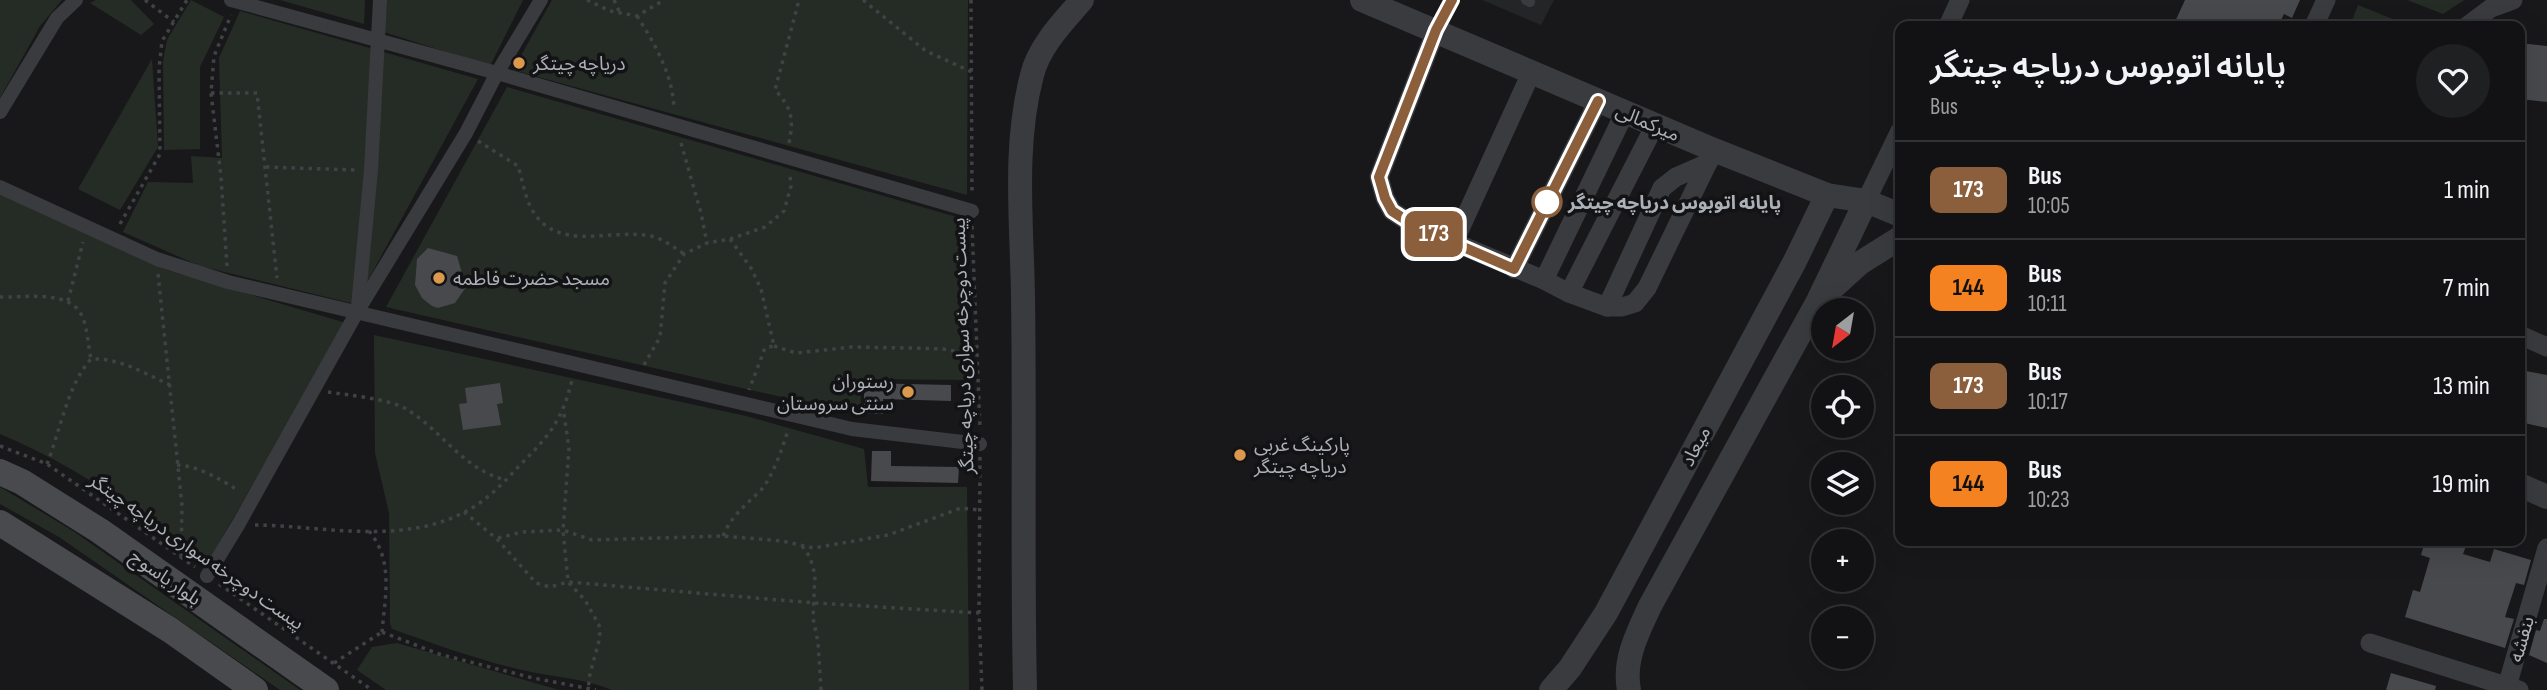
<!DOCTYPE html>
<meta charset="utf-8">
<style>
:root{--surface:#121214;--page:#1f2022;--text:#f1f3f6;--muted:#9c9ea0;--line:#313234}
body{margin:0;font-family:"Sofia Sans Condensed","Noto Sans Arabic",sans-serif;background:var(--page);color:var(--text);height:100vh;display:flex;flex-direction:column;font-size:26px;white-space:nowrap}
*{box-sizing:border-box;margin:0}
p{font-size:23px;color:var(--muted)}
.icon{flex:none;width:38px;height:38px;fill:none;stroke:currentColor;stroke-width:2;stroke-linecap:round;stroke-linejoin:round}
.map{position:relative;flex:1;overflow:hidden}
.details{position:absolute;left:1895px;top:21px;width:630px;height:525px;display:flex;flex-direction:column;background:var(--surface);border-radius:14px;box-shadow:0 7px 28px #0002,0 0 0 2px var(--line)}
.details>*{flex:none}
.badge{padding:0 14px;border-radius:10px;font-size:24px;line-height:46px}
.needle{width:46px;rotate:211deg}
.tools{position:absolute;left:1811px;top:298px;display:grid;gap:14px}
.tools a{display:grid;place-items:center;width:63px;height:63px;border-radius:50%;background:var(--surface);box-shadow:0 7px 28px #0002,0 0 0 2px var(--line);font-size:35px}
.map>.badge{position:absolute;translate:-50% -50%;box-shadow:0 0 0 4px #fff}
.round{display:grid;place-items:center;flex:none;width:74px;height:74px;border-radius:37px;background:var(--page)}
.overview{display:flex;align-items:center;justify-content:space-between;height:119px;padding:0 35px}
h1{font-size:33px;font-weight:600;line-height:52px}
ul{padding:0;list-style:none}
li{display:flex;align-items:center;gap:21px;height:98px;padding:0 35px;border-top:2px solid var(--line)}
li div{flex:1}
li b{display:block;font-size:26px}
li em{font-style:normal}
li .badge{min-width:77px;font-weight:700;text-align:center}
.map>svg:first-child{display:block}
.built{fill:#242527}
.green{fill:#252c25}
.building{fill:#47494c}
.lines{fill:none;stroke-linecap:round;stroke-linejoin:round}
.path{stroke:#404245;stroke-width:3.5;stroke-dasharray:3.5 5;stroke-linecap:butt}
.service{stroke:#3a3b3e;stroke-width:10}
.pedestrian{stroke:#3a3b3e;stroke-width:14}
.minor{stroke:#3a3b3e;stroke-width:19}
.tertiary{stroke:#3a3b3e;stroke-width:24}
.secondary{stroke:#484a4e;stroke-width:26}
.line-casing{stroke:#fff;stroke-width:16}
.line{stroke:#8b5e3c;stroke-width:10}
.poi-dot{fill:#dc994e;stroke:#131315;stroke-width:2.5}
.stop-dot{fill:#fff;stroke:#8b5e3c;stroke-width:3.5}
.labels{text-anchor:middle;stroke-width:7;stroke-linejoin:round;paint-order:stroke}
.poi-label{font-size:19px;fill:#acb1b8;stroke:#131315;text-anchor:start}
.street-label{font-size:19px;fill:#acb1b8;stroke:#131315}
.stop-label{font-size:19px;font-weight:bold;fill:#acb1b8;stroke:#131315;text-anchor:start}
</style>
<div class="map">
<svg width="2547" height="690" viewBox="0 0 2547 690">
<rect width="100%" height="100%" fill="#18181a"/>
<path class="built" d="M1482,0H1554L1541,25Z"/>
<g class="green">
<path d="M0,0H62L40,26L0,98Z"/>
<path d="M96,0H131L154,24L141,35L90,3Z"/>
<path d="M191,0L224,17L200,67V149L164,150L163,61L167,40Z"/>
<path d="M280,0H365L364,24Z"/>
<path d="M383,0H523L490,66L381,31Z"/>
<path d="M552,0H968L967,195L513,70Z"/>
<path d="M2407,0H2464L2443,14Z"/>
<path d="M2358,5L2410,26H2350Z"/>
<path d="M240,11L478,79L355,304L200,266L123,232L148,182L193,183L191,156L222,158L219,58Z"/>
<path d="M152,59L158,147L120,210L78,189Z"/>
<path d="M507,87L967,220L969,380L860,379L861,415L386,307Z"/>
<path d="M0,194L167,270L346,323L209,560C143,514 75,465 0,434Z"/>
<path d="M374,335L746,416L864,449L868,487H967L969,690H612C584,678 552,677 522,670C478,660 435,644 392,629L390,623L389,513L375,453Z"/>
<path d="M0,487L73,531L300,690H280L59,537L0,504Z"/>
<path d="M397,643L559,690H386L357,670L372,647Z"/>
</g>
<g class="building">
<path d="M2185,0H2300L2292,18L2284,14L2278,26H2173Z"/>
<path d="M2520,43L2547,46V102L2520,99Z"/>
<path d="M428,248L457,256L466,287L455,303L438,308L432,306L422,298L415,285L417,259Z"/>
<path d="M2520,370L2547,375V428L2520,422Z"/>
<path d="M500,383L503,403L497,404L501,425L463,430L459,404L467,403L465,388Z"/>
<path d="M864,383L951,385V401L883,399V414L864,413Z"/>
<path d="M872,451H891V466L959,467L958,483L871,481Z"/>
<path d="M2425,541H2468L2463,554L2490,562L2494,549L2531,560L2524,585L2516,583L2505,617L2514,619L2505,648L2405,617L2413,590L2420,592L2430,558L2421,555Z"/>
<path d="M2544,619H2547V663L2529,655L2536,630L2540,631Z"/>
<path d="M2391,673L2436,686L2435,690H2386Z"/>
</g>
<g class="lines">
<g class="path">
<path d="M145,0L174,22"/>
<path d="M587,0L610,11L637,16L664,0"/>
<path d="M614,0L619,11"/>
<path d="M863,0L926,51L972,72"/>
<path d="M971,0L972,194"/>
<path d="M637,16C655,44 673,75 674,109"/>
<path d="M211,93H257L277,278"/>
<path d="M478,141L518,166C522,179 525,196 531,208C556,254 609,228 651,236C663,239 674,247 684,254"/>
<path d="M681,143L701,213L707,243"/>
<path d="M789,143C794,119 792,108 775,90L799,0"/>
<path d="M266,167L355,170"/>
<path d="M120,224L160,154L159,69L162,41L187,0"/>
<path d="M972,226L980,428"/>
<path d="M730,239L751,268L761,289L774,346L765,348L749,390"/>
<path d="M227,266L221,177L211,93L214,56L231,15"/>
<path d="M158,274L182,506L181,558"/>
<path d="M0,297C23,298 70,289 82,316C88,329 88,346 91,359"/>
<path d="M68,301L83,242"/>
<path d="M774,346L796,353L852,347L910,348L943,349L977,355"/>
<path d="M644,365L660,337L665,283L684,254L707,243L730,239L765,227L784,211L791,186L790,175"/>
<path d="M328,392C348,395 391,399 408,410C444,433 462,468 505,480"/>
<path d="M564,414L569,448L563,530L568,582L585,600L599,625L600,637L590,674L588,690"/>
<path d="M0,446L47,464L195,567"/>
<path d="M980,457L979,613L982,690"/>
<path d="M47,464C60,431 68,384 91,359C120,358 144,373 170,385"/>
<path d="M177,465C199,466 220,479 239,491"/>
<path d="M464,512L497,539L536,583L550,587L568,582L815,603L979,613"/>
<path d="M255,525C329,526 415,549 481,502C495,492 508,478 520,465C549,436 562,421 572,380"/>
<path d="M369,531C394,561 385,597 382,632"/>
<path d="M723,536C731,516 746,505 761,490C772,478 783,447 788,430"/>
<path d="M498,538L522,532L563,530L592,540L723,536L782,541L814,548L888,535L961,508L979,510"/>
<path d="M802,546L810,557L815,575L813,618L818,642L821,690"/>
<path d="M219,584L372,690"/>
<path d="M382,632L439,654L533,678L596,690"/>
<path d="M334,663L382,632"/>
</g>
<g class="service">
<path d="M1526,0L1530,2"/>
<path d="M1436,30L1452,0"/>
</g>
<g class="pedestrian">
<path d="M231,0L497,73L972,211"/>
<path d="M0,112L57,18L76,0"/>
<path d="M0,187L157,259L228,282L852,429L980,444"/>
<path d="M358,307L371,170L380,0"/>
<path d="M207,576L238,525L357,312L466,133L497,73L541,0"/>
</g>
<g class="minor">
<path d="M1948,26L1960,0"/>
<path d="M2314,26L2326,0"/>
<path d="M2467,26L2491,8L2513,0"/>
<path d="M1436,30L1379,177L1385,198L1392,211L1415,226L1544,280L1569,293L1607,307H1622L1635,303L1647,288L1714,150"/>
<path d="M1866,201L1900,131"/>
<path d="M1454,242L1532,71"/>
<path d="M1514,269L1598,101"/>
<path d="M1544,280L1625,112"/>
<path d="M1569,293L1655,125"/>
<path d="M1607,307L1662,188L1676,177L1708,163"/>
<path d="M2520,335L2547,347"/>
<path d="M2370,643L2519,690"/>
<path d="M2506,690L2547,548"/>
</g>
<g class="tertiary">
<path d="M1362,0L1714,150L1827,195L1866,201L1900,215"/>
<path d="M1829,291L1860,263L1900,238"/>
<path d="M2520,485L2547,497"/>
<path d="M1025,690C1022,559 1025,428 1023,297C1022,223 1013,147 1032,75C1039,46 1063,22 1082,0"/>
<path d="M1551,690L1570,668L1606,613L1795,261L1827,195"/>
<path d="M1629,690C1623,660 1638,632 1650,606L1818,301L1866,201"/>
</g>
<g class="secondary">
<path d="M0,472L22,482L100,531L326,690"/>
<path d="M0,523L170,630L255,690"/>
</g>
</g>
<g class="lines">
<g class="line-casing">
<path id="line" d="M1452,0L1436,30L1379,177L1385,198L1392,211L1415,226L1514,269L1598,101"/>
</g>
<use href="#line" class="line"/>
</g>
<g class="poi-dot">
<circle cx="519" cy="63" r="7"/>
<circle cx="439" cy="278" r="7"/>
<circle cx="908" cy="392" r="7"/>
<circle cx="1240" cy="455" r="7"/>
</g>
<circle class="stop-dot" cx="1547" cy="202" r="14"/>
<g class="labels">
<g class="poi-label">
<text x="533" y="70">دریاچه چیتگر</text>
<text x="453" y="285">مسجد حضرت فاطمه</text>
<text x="894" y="388" text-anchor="end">رستوران<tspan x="894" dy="22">سنتی سروستان</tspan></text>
<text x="1254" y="451">پارکینگ غربی<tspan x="1254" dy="22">دریاچه چیتگر</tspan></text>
</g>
<g class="street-label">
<text transform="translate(1648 122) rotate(23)" y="7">میرکمالی</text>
<text transform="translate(962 346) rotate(-92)" y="7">پیست دوچرخه سواری دریاچه چیتگر</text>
<text transform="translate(1695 446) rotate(-62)" y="7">میعاد</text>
<text transform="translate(197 551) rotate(35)" y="7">پیست دوچرخه سواری دریاچه چیتگر</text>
<text transform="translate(166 577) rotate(35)" y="7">بلوار یاسوج</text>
<text transform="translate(2521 639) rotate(-74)" y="7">بنفشه</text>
</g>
<g class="stop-label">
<text x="1568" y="209">پایانه اتوبوس دریاچه چیتگر</text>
</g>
</g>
</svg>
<div class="tools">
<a><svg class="needle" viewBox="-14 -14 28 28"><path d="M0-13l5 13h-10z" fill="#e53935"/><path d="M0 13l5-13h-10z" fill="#9c9ea0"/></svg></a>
<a><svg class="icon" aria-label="locate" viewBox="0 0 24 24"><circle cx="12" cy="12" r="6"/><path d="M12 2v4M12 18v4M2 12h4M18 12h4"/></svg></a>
<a><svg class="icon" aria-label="layers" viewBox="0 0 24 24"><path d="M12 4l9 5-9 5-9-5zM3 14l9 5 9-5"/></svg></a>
<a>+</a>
<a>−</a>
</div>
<b class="badge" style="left:1434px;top:234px;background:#8b5e3c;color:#fff">173</b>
<section class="details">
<div class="overview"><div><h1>پایانه اتوبوس دریاچه چیتگر</h1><p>Bus</p></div><a class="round"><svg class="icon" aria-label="heart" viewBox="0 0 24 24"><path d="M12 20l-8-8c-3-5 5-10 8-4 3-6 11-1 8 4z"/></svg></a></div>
<ul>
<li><span class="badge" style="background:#8b5e3c;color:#fff">173</span><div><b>Bus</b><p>10:05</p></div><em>1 min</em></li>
<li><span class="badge" style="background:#f58220;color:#111">144</span><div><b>Bus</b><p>10:11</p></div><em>7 min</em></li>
<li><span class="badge" style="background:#8b5e3c;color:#fff">173</span><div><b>Bus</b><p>10:17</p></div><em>13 min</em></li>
<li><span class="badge" style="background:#f58220;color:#111">144</span><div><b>Bus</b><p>10:23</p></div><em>19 min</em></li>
</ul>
</section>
</div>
